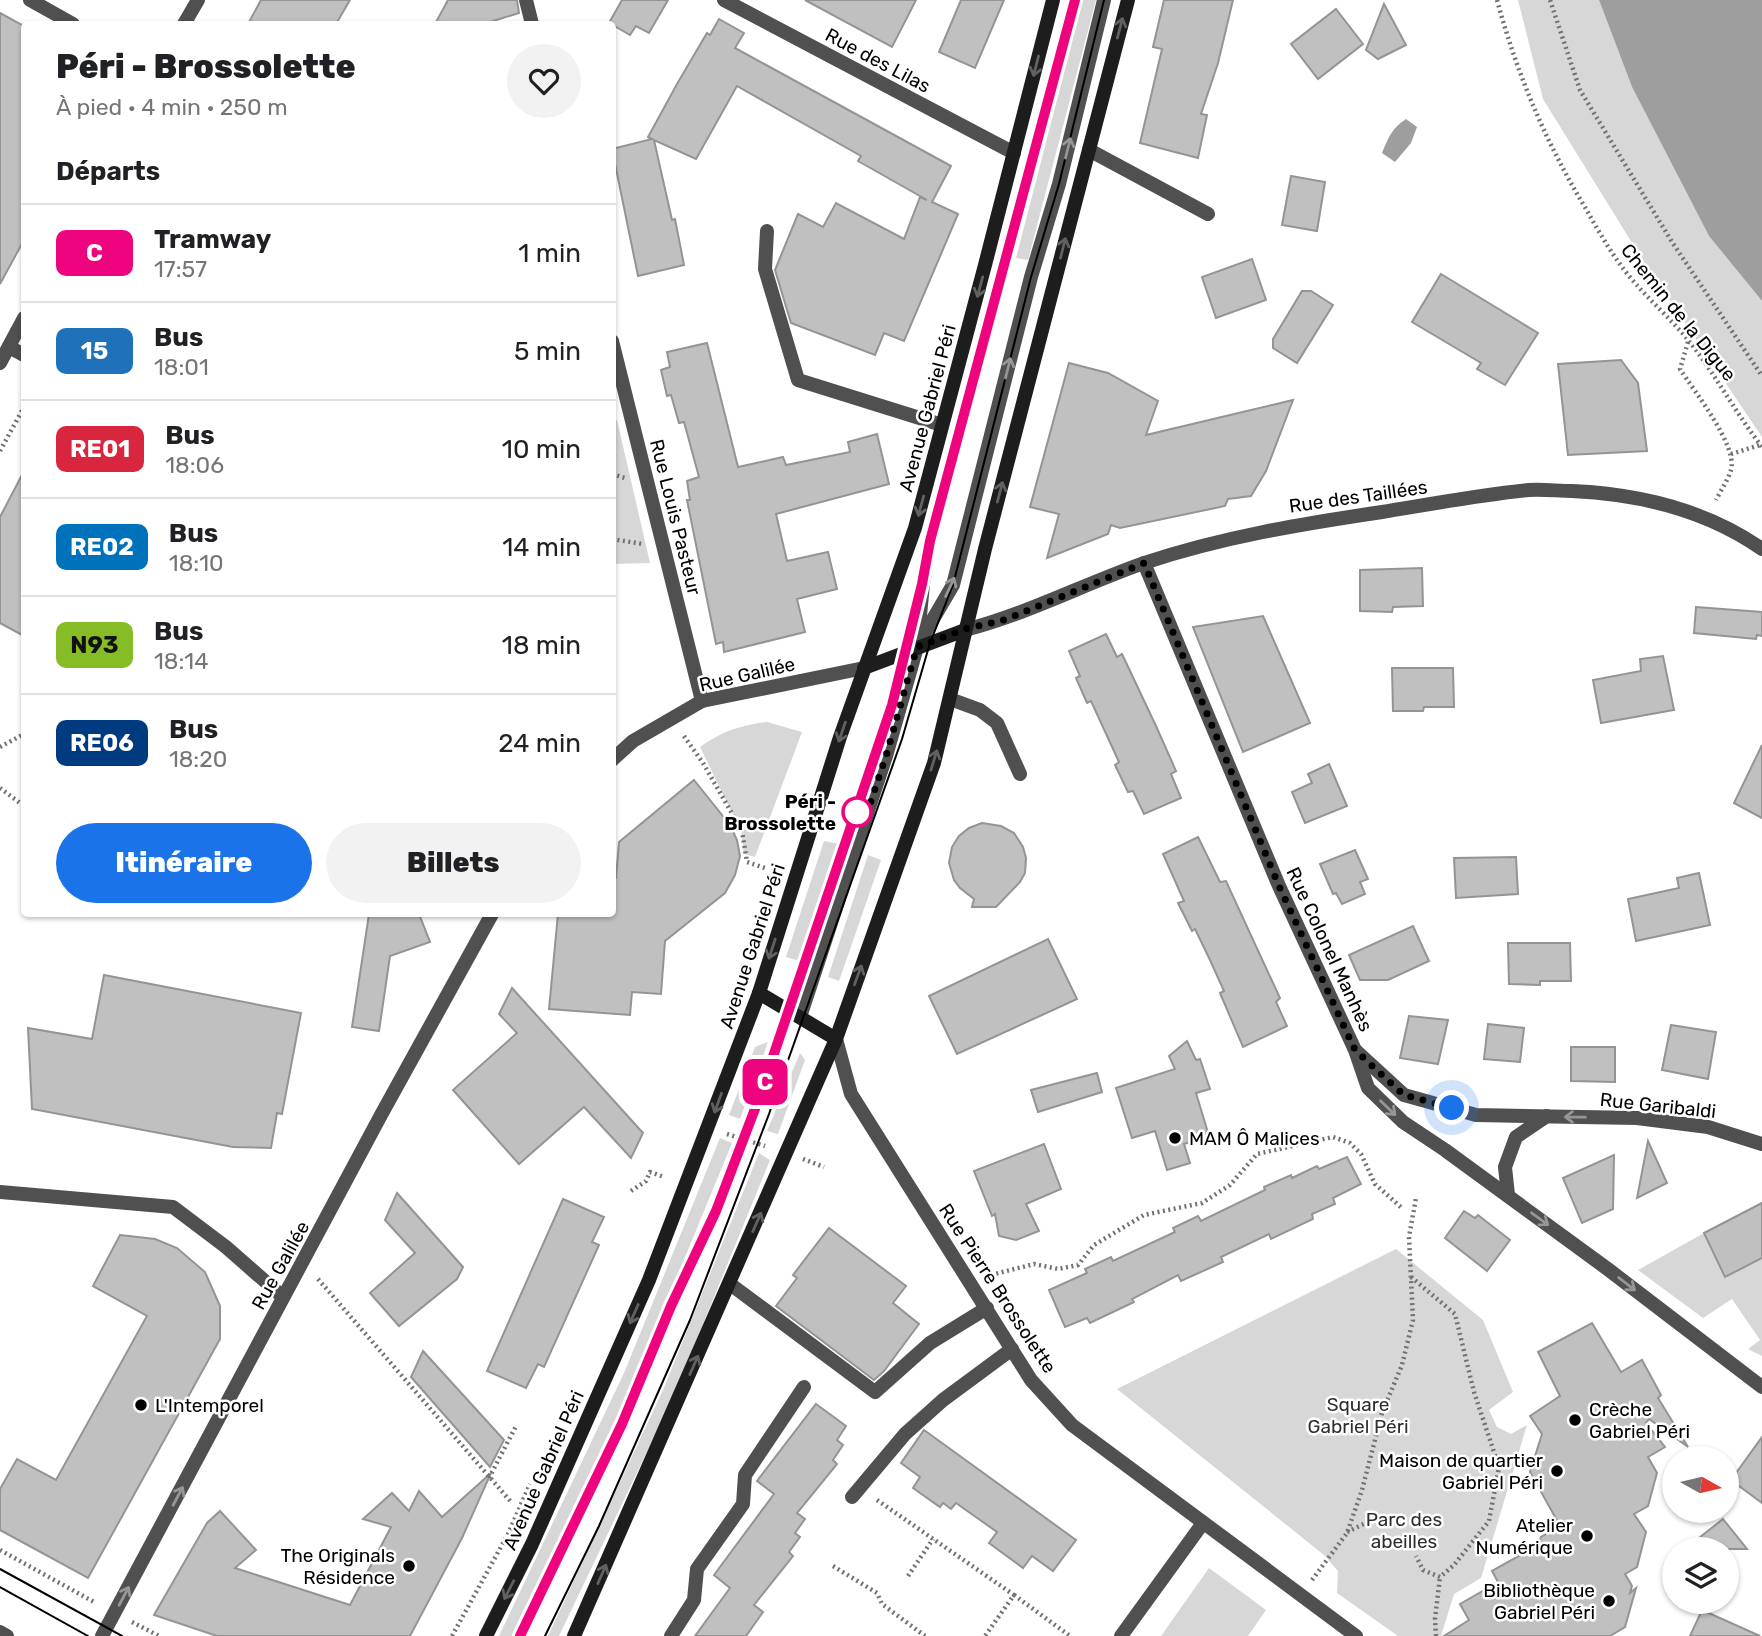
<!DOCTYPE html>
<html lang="fr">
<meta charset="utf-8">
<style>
:root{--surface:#fff;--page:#f2f2f2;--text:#202124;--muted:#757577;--line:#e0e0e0;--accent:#1a73e8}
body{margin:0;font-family:Rubik,sans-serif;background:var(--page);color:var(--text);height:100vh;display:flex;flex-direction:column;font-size:26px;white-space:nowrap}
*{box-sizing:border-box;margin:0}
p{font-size:23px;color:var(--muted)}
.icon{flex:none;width:38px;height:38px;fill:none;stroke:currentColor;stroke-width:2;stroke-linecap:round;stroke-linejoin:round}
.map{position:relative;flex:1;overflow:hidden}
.panel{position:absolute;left:21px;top:21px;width:595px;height:896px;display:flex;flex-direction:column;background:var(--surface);border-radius:7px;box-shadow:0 2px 5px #0004}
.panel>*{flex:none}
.badge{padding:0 14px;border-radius:10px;font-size:24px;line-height:46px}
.needle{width:46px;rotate:98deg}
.controls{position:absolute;left:1662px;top:1446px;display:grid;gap:14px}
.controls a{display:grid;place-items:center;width:77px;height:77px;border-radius:50%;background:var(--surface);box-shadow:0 2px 5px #0004;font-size:35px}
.you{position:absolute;width:35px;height:35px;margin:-18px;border:5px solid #fff;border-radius:50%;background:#1a73e8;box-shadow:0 0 0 10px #1a73e833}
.map>.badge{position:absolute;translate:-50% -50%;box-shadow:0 0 0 4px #fff}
h2{padding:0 35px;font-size:26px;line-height:63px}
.round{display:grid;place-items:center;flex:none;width:74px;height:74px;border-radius:37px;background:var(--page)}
.head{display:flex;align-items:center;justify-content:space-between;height:119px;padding:0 35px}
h1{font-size:33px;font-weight:800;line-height:52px}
.primary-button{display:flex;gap:14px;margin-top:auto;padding:14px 35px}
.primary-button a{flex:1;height:80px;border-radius:42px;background:var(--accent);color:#fff;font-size:28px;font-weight:800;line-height:80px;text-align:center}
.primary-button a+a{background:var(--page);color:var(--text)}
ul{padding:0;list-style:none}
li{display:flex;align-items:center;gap:21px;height:98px;padding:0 35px;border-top:2px solid var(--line)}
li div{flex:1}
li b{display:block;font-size:26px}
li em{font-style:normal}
li .badge{min-width:77px;font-weight:700;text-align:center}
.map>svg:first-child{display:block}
.green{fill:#d7d7d7}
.water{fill:#9e9e9e}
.building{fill:#c0c0c0;stroke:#949494;stroke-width:2}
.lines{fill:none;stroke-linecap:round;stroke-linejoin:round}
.path{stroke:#727272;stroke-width:4.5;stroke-dasharray:2 3.5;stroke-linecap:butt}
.service{stroke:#505050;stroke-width:14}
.minor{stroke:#505050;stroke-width:14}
.tertiary{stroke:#505050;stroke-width:14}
.secondary{stroke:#1d1d1d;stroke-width:14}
.tram{stroke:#000;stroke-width:2}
.oneway{stroke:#616161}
.oneway2{stroke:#969696}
.line-casing{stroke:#fff;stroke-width:16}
.line{stroke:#ee047f;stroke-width:10}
.walk{stroke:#000;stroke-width:7;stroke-dasharray:0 12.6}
.stop-dot{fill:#fff;stroke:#ee047f;stroke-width:3.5}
.poi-dot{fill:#000;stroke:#fff;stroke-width:2.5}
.labels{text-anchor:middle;stroke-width:5;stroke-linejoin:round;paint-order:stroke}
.street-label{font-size:19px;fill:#000;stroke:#fff}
.stop-label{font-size:19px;font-weight:bold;fill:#000;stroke:#fff;text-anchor:end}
.poi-label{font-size:19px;fill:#000;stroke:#fff;text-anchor:end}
.park-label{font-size:19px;fill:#2e2e2e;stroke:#fff}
</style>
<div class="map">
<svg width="1762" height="1636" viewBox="0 0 1762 1636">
<rect width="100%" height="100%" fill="#fff"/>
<g class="green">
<path d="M1083,0H1096L1028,260L1016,258Z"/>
<path d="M1518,0H1599L1632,87L1709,236L1762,301V437L1642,259L1543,99Z"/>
<path d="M617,420L650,563L613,564L612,421Z"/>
<path d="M767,722L802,732L755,857L744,854L741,831L700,747C721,732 741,725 767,722Z"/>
<path d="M824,841L839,844L799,961L786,957Z"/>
<path d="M868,855L881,860L839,981L828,977Z"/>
<path d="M768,1042L740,1119L729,1115L755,1047Z"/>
<path d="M800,1053L805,1060L778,1134L767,1131Z"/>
<path d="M720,1138L732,1143L635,1379L512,1636H499L624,1373Z"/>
<path d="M759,1153L770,1160L674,1395L559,1636H548L663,1390Z"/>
<path d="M1704,1233L1725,1276L1762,1258V1356L1748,1349L1760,1340L1732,1299L1703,1318L1638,1270Z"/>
<path d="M1396,1249L1483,1320L1513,1392L1489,1410L1497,1427L1511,1434L1527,1425L1481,1578L1454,1594L1441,1636H1398L1337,1593L1338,1571L1324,1555L1117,1389Z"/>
<path d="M1209,1568L1266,1610L1248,1636H1161Z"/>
</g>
<g class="water">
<path d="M1599,0H1762V301L1709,236L1632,87Z"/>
<path d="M1406,119L1417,127L1411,143L1395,162L1382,153C1388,138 1392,128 1406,119Z"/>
</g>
<g class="building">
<path d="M261,0H350L336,24H248Z"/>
<path d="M448,0H517L519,13L493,21L494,24H435Z"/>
<path d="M622,0H668L649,33L636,26L630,35L609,23Z"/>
<path d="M805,0H916L892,47Z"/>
<path d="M961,0H1004L975,68L939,52Z"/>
<path d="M1164,0H1233L1218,63L1201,114L1207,115L1198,158L1140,143L1162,49L1153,47Z"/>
<path d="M1384,4L1406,45L1378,59L1366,50Z"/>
<path d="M1336,9L1363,44L1318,79L1291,44Z"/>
<path d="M0,13L24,26V240L0,284Z"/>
<path d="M719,19L744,33L735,48L951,166L932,202L958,214L904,341L884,333L875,355L791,323L775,270L798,214L823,227L836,203L904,239L920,197L927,200L858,161L861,156L737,86L696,159L654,140L672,220L675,219L684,265L638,276L612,149L652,139L648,137L677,84L707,33L710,35Z"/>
<path d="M1291,176L1325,182L1317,231L1282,225Z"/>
<path d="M1252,259L1266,300L1216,318L1202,277Z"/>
<path d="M1441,274L1538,333L1505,385L1477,369L1481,363L1412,322Z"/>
<path d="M1302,291H1311L1333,305L1297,363L1273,348V339Z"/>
<path d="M707,343L738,467L783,457L786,465L850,452L848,442L877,434L889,484L776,514L787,561L828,552L837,589L797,599L805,632L724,652L723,642L716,644L687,500H690L687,481L699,477L684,422L679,423L671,395L667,396L661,370L670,367L667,352Z"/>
<path d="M1621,360L1638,383L1647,451L1568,455L1558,364Z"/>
<path d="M1069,363L1108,373L1158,401L1146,435L1293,400L1266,471L1251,496L1228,499L1225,506L1120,528L1111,525L1108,534L1047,558L1059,514L1030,507Z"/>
<path d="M24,471V636L0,623V517Z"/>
<path d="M1422,568L1423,606L1393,607L1392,612L1360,611V570Z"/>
<path d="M1696,607L1762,612V636L1757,635L1756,639L1694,633Z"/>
<path d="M1263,616L1310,723L1243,752L1193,627Z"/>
<path d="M1106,634L1117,657L1122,654L1156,726L1176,771L1171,774L1181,798L1144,814L1133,791L1128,792L1115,765L1119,762L1091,701L1087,703L1076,678L1080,676L1069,651Z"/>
<path d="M1663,656L1674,710L1601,723L1593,680L1641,671L1640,659Z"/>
<path d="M1392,668H1453L1454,707H1424L1423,711H1393Z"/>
<path d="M1762,745V818L1734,803Z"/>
<path d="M1329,764L1347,806L1305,823L1292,792L1312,783L1308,774Z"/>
<path d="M694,780L730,825L737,840L740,856L735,875L725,893L665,941L661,994L632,992L630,1015L549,1009L558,914H612V878H616L619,842Z"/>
<path d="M982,823L1001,826L1014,833L1023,847L1026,858L1025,873L1020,882L996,907H972L974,899L960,888L954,880L949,863L952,847L959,836L969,828Z"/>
<path d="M1198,837L1220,882L1226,881L1254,942L1280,998L1276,1002L1287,1026L1243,1047L1220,993L1224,991L1210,960L1195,929L1192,931L1178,903L1184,901L1163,854Z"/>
<path d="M1355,850L1368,879L1360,882L1365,894L1342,904L1336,893L1333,894L1320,864Z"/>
<path d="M1516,857L1518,894L1456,898L1454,858Z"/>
<path d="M1699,873L1710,925L1636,941L1628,899L1679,888L1677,878Z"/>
<path d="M369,914H419L430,942L390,956L379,1031L352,1027Z"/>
<path d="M1413,926L1429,961L1388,980H1360L1349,955Z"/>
<path d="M1048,939L1077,999L957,1054L929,996Z"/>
<path d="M1508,943H1570L1571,981H1540V985L1509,984Z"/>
<path d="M104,975L301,1013L282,1114L277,1113L271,1148L233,1147L32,1109L28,1028L92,1039Z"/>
<path d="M512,988L643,1133L631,1158L584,1107L519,1164L453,1090L517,1033L499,1014Z"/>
<path d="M1409,1016L1448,1020L1438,1064L1400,1058Z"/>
<path d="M1488,1024L1524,1028L1520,1062L1484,1059Z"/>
<path d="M1671,1025L1716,1032L1708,1079L1662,1070Z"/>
<path d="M1187,1041L1196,1060L1200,1059L1210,1089L1196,1093L1209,1136L1184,1144L1190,1163L1167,1170L1155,1131L1132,1138L1116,1088L1175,1069L1169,1056Z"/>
<path d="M1571,1047H1615V1082L1571,1081Z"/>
<path d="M1097,1073L1102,1092L1038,1112L1031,1090Z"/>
<path d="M1648,1141L1667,1183L1637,1198Z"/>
<path d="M1044,1144L1061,1189L1026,1204L1039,1231L1016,1240L999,1236L995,1214L992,1216L974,1171Z"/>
<path d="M1614,1155L1613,1209L1582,1223L1563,1178Z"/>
<path d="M1347,1157L1361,1184L1333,1198L1335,1204L1312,1214L1313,1219L1271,1239L1269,1234L1221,1257L1223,1262L1181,1281L1178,1275L1132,1299L1134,1302L1090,1323L1087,1318L1065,1327L1049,1290L1087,1273L1085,1269L1111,1257L1113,1261L1175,1232L1173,1228L1198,1216L1201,1221L1265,1190L1264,1187L1291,1175L1292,1178L1317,1166L1319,1169Z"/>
<path d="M397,1193L463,1267L457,1279L399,1326L370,1293L415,1253L385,1220Z"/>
<path d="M563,1199L604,1217L592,1242L599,1245L544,1367L538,1364L526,1388L487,1371Z"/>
<path d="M1762,1203V1258L1725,1277L1704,1233Z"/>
<path d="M1464,1211L1475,1218L1478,1215L1510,1240L1487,1271L1445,1238Z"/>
<path d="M829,1228L906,1286L893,1303L919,1324L884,1371L874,1380L776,1306L797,1278L793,1275Z"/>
<path d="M120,1235L155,1239L177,1248L205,1272L220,1306V1339L88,1578L0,1530V1489L17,1459L56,1480L147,1316L93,1286Z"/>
<path d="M1592,1323L1621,1372L1642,1360L1661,1395L1658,1398L1688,1447L1649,1419L1646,1423L1665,1447L1648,1457L1657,1473L1648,1506L1634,1514L1646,1532L1637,1567L1625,1574L1632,1586L1630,1593L1636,1588L1625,1627L1610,1636H1444L1469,1620L1460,1604L1498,1582L1492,1571L1538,1545L1541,1537L1560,1526L1530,1472L1542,1434L1530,1416L1560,1396L1538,1352Z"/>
<path d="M423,1351L504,1440L490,1467L411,1377Z"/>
<path d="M816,1404L846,1426L837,1440L843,1445L833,1460L837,1464L797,1513L805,1519L795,1533L800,1537L789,1552L793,1556L754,1605L763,1612L746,1636H695L730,1588L714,1575L774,1494L757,1481Z"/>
<path d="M924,1430L1076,1540L1053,1571L1032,1556L1023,1568L989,1543L997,1532L956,1503L951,1509L943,1503L940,1507L913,1488L920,1477L901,1463Z"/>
<path d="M1762,1437V1503L1731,1480Z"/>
<path d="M491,1473L462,1538L410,1636H217L154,1615L207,1523L220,1511L256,1550L235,1568L350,1605L391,1527L363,1519L392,1493L409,1511L419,1491L442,1517Z"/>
<path d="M1723,1519L1747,1549H1685Z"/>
<path d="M1702,1610L1760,1636H1690Z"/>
</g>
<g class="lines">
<g class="path">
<path d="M1497,0C1517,74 1546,143 1586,209C1599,232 1612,255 1629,276C1648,299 1671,319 1690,342C1716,376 1736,413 1762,447"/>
<path d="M1550,0L1580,90L1672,242L1762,376"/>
<path d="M1688,342L1680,369C1694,391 1738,446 1731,470C1728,480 1721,490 1716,500"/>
<path d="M0,451L24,407"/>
<path d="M1731,454L1760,445"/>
<path d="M612,474L625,478"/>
<path d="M612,539L643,544"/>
<path d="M684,736L703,763L742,831L747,862L765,868"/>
<path d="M0,747L24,734"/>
<path d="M0,788L24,806"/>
<path d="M727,1134L765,1146"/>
<path d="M803,1159L824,1167"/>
<path d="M631,1191L646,1181L650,1172L664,1177"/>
<path d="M991,1275L1034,1264L1058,1269L1078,1265L1094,1245L1144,1215L1202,1203L1230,1185L1257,1154L1333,1137L1350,1143L1361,1154L1375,1184L1403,1209"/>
<path d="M1411,1277L1455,1314L1474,1392L1499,1467L1489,1521L1454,1565L1440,1577L1423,1570L1416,1556"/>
<path d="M318,1279L512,1503"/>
<path d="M489,1478L516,1426"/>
<path d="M877,1500L1014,1595L985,1636"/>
<path d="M1347,1532L1368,1522"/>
<path d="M0,1550L94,1602"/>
<path d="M833,1566L877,1593L882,1604L925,1636"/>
<path d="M908,1576L933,1539"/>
<path d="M1312,1580L1347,1533L1362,1490L1382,1413L1402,1365L1413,1320L1409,1237L1416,1198"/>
<path d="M1014,1595L1070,1636"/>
<path d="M132,1622L159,1636"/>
<path d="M452,1636L508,1534L530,1484"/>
<path d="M1436,1636L1435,1619L1440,1577"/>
</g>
<g class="service">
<path d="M1089,150L1208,214"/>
<path d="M767,231L765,269L798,380L942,425"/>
<path d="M919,643L953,585L1031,277L1059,184L1104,0"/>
<path d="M950,699L980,710L997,723L1020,774"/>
<path d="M800,1017L886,756L917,647L923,584L930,541L1075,0"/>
<path d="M730,1284L875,1392L930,1343L987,1308"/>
<path d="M852,1497L905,1434L943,1400L1012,1349"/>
<path d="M671,1636L694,1600L697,1569L743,1504L745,1475L804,1387"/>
</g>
<g class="minor">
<path d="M30,0L73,24"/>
<path d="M526,0L532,24"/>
<path d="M724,0L1014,153"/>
<path d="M184,24L198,0"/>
<path d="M612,341L702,701"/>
<path d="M9,347L24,355"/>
<path d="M0,363L24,318"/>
<path d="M1144,563L1279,886L1355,1050L1368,1088L1403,1122L1445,1150L1609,1270L1762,1387"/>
<path d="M612,760L633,741L702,701L864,668"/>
<path d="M836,1039L851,1094L1031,1380L1072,1425L1356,1636"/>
<path d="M1356,1051L1404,1095L1476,1115L1637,1118L1708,1127L1762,1144"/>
<path d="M0,1192L173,1207L226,1247L283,1297"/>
<path d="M1508,1195L1505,1167L1516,1137L1547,1116"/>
<path d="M102,1636L381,1115L492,914"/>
<path d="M1121,1636L1203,1523"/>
</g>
<g class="tertiary">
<path d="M965,630C1027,614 1084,584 1144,563C1222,537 1301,524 1382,512C1431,504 1480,495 1529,490C1543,489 1558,491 1572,491C1640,494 1706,510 1762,549"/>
<path d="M0,1632L7,1636"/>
</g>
<g class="secondary">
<path d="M864,668L965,630"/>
<path d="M759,993L836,1039"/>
<path d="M486,1636L532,1544L649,1280L759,993L840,737L915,528L985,265L1053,0"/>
<path d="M574,1636L836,1039L934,763L985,549L1128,0"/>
</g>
<g class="tram">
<path d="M0,1569L122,1636"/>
<path d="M0,1587L88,1636"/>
<path d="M520,1636L623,1424L671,1306L716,1211L758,1101L892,705L923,584L930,541L1075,0"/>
<path d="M545,1636L599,1526L690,1320L769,1114L902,739L930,643L953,585L1031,277L1059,184L1104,0"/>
</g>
</g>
<defs><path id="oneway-shaft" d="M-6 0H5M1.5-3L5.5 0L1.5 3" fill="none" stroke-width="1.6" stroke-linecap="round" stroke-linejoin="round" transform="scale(1.75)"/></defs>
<g class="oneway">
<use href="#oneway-shaft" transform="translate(1120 28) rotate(-75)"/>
<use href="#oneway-shaft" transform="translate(1036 66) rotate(104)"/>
<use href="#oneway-shaft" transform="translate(1063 248) rotate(-76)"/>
<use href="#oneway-shaft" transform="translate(980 287) rotate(105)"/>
<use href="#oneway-shaft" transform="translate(1000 492) rotate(-75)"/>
<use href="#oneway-shaft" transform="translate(921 506) rotate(105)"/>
<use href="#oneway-shaft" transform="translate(842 732) rotate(109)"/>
<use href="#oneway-shaft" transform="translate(934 760) rotate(-73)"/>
<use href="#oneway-shaft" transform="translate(772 949) rotate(108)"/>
<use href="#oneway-shaft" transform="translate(858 975) rotate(-70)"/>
<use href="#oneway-shaft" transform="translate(718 1103) rotate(110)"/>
<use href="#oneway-shaft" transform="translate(757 1222) rotate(-66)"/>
<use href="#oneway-shaft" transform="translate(634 1314) rotate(114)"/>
<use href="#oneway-shaft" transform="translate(694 1365) rotate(-66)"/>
<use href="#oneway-shaft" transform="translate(602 1574) rotate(-66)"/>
<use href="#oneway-shaft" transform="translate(509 1590) rotate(117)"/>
</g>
<g class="oneway2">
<use href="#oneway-shaft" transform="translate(1068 148) rotate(-76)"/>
<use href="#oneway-shaft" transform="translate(1008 368) rotate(-76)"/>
<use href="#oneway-shaft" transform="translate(950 587) rotate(-65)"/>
<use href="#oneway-shaft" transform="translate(1388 1108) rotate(44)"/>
<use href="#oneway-shaft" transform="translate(1575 1117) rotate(-179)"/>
<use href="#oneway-shaft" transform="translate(1540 1219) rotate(36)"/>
<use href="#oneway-shaft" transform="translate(1627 1284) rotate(38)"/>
<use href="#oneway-shaft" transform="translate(178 1496) rotate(-62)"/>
<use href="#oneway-shaft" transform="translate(124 1596) rotate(-62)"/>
</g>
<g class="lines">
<g class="line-casing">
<path id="line" d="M520,1636L622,1424L671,1306L716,1211L758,1101L892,705L922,584L930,541L1075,0"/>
</g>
<use href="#line" class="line"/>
<path class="walk" d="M857,812L866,816L886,756L917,647L965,629L1004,620L1144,563L1279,886L1355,1050L1404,1095L1452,1108"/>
</g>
<circle class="stop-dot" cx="857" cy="812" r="14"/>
<g class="poi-dot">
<circle cx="1175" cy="1138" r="7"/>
<circle cx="141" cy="1405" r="7"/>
<circle cx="1575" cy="1420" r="7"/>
<circle cx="1557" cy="1471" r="7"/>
<circle cx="1587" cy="1536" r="7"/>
<circle cx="409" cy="1566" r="7"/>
<circle cx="1609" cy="1601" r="7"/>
</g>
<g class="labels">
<g class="street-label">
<text transform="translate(878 60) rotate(28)" y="7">Rue des Lilas</text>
<text transform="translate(1679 312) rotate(51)" y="7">Chemin de la Digue</text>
<text transform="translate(927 408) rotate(-75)" y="7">Avenue Gabriel Péri</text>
<text transform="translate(1358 496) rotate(-8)" y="7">Rue des Taillées</text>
<text transform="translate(676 517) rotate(76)" y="7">Rue Louis Pasteur</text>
<text transform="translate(747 674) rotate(-13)" y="7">Rue Galilée</text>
<text transform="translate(752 946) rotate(-72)" y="7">Avenue Gabriel Péri</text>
<text transform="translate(1330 949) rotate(65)" y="7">Rue Colonel Manhès</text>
<text transform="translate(1658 1105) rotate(6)" y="7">Rue Garibaldi</text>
<text transform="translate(280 1265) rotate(-61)" y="7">Rue Galilée</text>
<text transform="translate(998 1288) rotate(57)" y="7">Rue Pierre Brossolette</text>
<text transform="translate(543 1470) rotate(-66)" y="7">Avenue Gabriel Péri</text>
</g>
<g class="stop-label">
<text x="836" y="808">Péri -<tspan x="836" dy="22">Brossolette</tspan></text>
</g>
<g class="poi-label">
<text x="1189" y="1145" text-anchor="start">MAM Ô Malices</text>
<text x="155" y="1412" text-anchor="start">L'Intemporel</text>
<text x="1589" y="1416" text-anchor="start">Crèche<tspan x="1589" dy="22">Gabriel Péri</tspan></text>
<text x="1543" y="1467">Maison de quartier<tspan x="1543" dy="22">Gabriel Péri</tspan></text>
<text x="1573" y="1532">Atelier<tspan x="1573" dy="22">Numérique</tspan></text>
<text x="395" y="1562">The Originals<tspan x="395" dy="22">Résidence</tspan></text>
<text x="1595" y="1597">Bibliothèque<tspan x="1595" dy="22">Gabriel Péri</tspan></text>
</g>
<g class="park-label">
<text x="1358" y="1411">Square<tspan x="1358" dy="22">Gabriel Péri</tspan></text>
<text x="1404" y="1526">Parc des<tspan x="1404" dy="22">abeilles</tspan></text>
</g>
</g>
</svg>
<div class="controls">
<a><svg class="needle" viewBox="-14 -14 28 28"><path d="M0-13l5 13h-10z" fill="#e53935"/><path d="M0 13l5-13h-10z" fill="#757577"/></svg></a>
<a><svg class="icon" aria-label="layers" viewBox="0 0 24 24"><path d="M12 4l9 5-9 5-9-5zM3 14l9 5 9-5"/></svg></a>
</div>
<div class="you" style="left:1452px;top:1108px"></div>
<b class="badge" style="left:765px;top:1082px;background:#ee047f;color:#fff">C</b>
<section class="panel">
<div class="head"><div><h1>Péri - Brossolette</h1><p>À pied · 4 min · 250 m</p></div><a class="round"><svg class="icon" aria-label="heart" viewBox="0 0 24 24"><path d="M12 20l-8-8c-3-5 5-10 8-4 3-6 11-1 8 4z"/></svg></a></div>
<h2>Départs</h2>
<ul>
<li><span class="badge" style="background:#ee047f;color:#fff">C</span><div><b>Tramway</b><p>17:57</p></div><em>1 min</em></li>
<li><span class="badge" style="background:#1f72b9;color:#fff">15</span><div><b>Bus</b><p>18:01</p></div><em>5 min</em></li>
<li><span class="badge" style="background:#d7263d;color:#fff">RE01</span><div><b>Bus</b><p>18:06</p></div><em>10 min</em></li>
<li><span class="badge" style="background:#0072bc;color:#fff">RE02</span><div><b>Bus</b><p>18:10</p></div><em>14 min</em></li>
<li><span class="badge" style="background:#86bc25;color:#111">N93</span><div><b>Bus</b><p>18:14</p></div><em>18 min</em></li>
<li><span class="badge" style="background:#003b80;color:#fff">RE06</span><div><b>Bus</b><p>18:20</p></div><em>24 min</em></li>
</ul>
<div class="primary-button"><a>Itinéraire</a><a>Billets</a></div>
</section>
</div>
